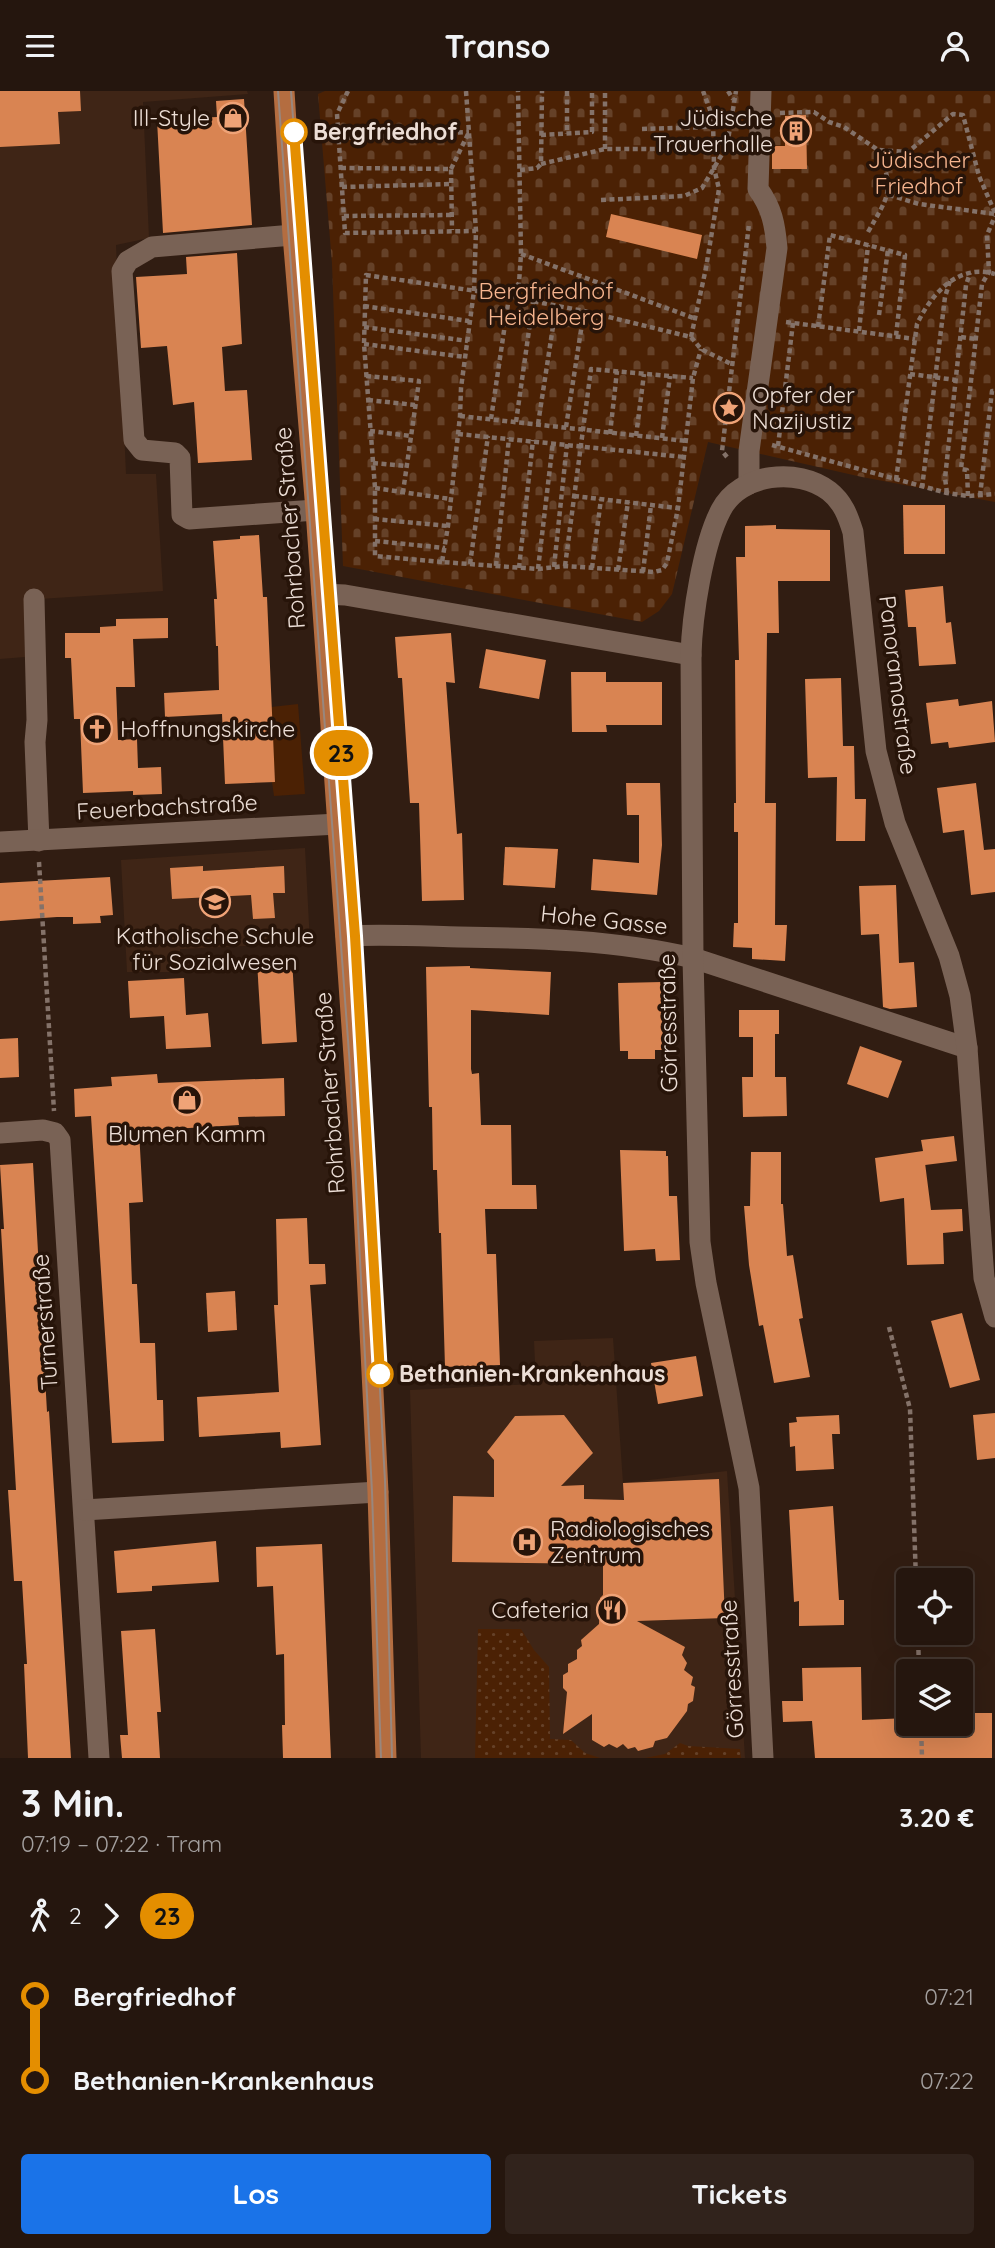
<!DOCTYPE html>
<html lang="de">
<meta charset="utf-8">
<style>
:root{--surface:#25160e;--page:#31231c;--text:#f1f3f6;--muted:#a39f9e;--line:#42352e;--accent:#1a73e8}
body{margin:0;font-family:Quicksand,sans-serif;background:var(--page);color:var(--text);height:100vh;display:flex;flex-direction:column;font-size:26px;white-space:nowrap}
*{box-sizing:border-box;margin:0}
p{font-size:23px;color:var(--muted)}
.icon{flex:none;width:38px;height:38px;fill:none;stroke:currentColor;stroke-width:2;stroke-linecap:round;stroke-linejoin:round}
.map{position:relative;height:1667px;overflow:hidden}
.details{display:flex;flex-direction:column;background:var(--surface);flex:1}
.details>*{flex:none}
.badge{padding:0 14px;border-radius:23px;font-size:24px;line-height:46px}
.tools{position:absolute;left:896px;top:1477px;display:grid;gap:14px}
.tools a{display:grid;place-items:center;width:77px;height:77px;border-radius:7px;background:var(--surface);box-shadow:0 7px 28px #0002,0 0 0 2px var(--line);font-size:35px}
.map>.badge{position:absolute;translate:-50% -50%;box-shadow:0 0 0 4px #fff}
.legs{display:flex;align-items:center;gap:10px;height:77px;padding:0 21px;font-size:23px}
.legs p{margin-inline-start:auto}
.overview{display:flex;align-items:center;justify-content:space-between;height:119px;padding:0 21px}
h1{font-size:38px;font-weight:700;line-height:52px}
.button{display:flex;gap:14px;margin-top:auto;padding:14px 21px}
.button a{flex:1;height:80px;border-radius:7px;background:var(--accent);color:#fff;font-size:28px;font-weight:700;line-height:80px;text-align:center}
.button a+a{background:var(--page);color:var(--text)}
ul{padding:0 21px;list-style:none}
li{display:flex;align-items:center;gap:24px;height:84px;font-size:26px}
li i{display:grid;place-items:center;width:10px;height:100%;margin:0 9px;background:currentColor}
li i::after{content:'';width:18px;height:18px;margin:-9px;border:5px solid;border-radius:50%;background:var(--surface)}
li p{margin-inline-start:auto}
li:first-child i{background:linear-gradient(#0000 50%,currentColor 0)}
li:last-child i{background:linear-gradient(currentColor 50%,#0000 0)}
header{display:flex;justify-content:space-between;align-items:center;height:91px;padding:0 21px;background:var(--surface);font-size:32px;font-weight:700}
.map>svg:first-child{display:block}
.built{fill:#3f2516}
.grass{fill:#4b2104}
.cemetery{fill:url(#cemetery-stones)}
.park{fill:url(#park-dots)}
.building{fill:#d98452}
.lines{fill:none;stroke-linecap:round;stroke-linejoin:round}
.path{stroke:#847269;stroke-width:4.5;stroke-dasharray:5 3.5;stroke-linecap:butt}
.minor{stroke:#796255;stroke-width:21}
.major{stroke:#b46d40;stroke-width:21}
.tram{stroke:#98877e;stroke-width:2}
.line-1-casing{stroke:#fff;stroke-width:16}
.line-1{stroke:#e48e00;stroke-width:10}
.stop-1-dot{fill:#fff;stroke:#e48e00;stroke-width:3.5}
.labels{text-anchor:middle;stroke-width:7;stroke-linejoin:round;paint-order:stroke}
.poi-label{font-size:23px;fill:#ecded6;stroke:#271409;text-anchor:end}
.stop-label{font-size:23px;font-weight:bold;fill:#ecded6;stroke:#271409;text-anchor:start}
.park-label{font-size:23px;fill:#f7b58f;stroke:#271409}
.street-label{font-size:23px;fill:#ecded6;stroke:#271409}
</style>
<header><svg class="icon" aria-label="menu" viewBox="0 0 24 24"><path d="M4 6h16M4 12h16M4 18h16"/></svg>Transo<svg class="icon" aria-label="person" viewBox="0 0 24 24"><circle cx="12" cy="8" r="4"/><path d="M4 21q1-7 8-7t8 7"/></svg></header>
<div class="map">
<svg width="995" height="1667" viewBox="0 0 995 1667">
<defs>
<pattern id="cemetery-stones" width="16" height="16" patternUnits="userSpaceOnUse" patternTransform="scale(1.75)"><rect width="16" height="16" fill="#4b2104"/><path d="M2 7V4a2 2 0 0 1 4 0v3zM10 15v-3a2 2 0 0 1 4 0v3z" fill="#654128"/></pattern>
<pattern id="park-dots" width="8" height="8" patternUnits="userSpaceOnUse" patternTransform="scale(1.75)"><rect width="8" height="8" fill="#4b2104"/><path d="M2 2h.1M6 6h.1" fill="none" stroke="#654128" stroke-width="1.8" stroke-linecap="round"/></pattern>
</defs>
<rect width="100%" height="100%" fill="#311d12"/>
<g class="built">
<path d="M0,0H247L248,3L143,11L149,147L116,154L126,383H156L163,500L24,509L25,566L0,568Z"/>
<path d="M305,757L310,852L180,858L181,881H127L121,769Z"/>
<path d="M613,1247L623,1392L727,1380L745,1667H421L410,1299L536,1293L534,1250Z"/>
</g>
<path class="grass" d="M298,613L305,703L274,705L272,691L275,690L271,616Z"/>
<path class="cemetery" d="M325,0H995V411L862,386L708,351L672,503L659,520L642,531L343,475L332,172L318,3Z"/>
<g class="park">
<path d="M478,1538H521L534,1559L549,1576L550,1648L571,1649L585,1662L600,1667H475Z"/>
<path d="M680,1652L688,1655L740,1658L741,1667H645L665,1663Z"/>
</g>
<g class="building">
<path d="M0,0H80L81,20L58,21L60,53L0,56Z"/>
<path d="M244,8L252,134L163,142L157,29L217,26L216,10Z"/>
<path d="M806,24L807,78H772V55H785V25Z"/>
<path d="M611,123L702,144L697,168L606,146Z"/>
<path d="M237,162L242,253L222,256L225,300L247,299L252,369L198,372L194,311L173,314L167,255L141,257L136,186L187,183L186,166Z"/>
<path d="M903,414H945V463H904Z"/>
<path d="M776,434V438L830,439V490H778L779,542H767L765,712H776L775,834H787L785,870L752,868V857L733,856L734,832H738V741H734V712H736L735,569H739L736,466H745V435Z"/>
<path d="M259,444L263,506H267L275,691L225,693L222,623L165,626L164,602L219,599L218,555H216L214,508H217L213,450L240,448V445Z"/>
<path d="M943,495L946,532L951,531L956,573L919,575L916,536H908L905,499Z"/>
<path d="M168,527V547L133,548L135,596H116L118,649L137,648L138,677L161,676L162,703L133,704V700L83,702L80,628H74L71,567H65V542H100V536L116,535V528Z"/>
<path d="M451,542L455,592L446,591L457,743L462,742L464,809L422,810L419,712H410L402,587H398L395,546Z"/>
<path d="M486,558L546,569L539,608L479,597Z"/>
<path d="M571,581H606V591H662V634H606L607,641H572Z"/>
<path d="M841,587L843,655H854L855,708H866L865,750H836L837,686L808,687L805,588Z"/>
<path d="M958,608L959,615L992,610L995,651L949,657L948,651L931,653L926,612Z"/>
<path d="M626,692H660L662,754L657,804L591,799L593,768L639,772V724H627Z"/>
<path d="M976,692L984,759L995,758V801L971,804L964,739L943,742L937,697Z"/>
<path d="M505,756L558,758L555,797L503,794Z"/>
<path d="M203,775V780L284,775L285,802H273L275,827L253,828L251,804L172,808L170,777Z"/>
<path d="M110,786L113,824L100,825L101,832L73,833V826H57L0,830V792Z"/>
<path d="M896,794L899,872L914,871L917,916L890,918L883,916L879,843L861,844L859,795Z"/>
<path d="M292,869L297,951L262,953L257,871Z"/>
<path d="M470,875V877L551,881L549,924L471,919V978L472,983L479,982L481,1034H511L512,1094H536L537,1118H485L487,1163H496L500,1274L445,1276L441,1142H439L437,1079H433L432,1016H429L426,876Z"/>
<path d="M184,887L186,924L208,922L211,956L166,958L164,925L130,927L128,890Z"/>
<path d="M662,891L663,959H655V968H628V960H620L618,892Z"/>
<path d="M739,919H779V943H775V986H786L787,1025L743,1026L742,986H753V946H739Z"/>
<path d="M18,947L19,986L0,987V948Z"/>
<path d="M860,955L902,970L888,1007L847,993Z"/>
<path d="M157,983L158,992L284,987L285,1025L238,1026L239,1034L139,1040L143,1111L129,1112L132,1193H137L140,1252H155L157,1309H163L164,1350L112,1352L91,1025L75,1026L74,998L112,995L111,986Z"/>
<path d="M954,1045L957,1070L925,1074L924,1064L931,1119L962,1118L963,1140L943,1142L944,1173L907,1174L904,1107L880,1111L875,1067L923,1060L921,1049Z"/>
<path d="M620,1059L666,1060V1065H668L669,1105H677L680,1169L656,1170L655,1158L624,1160Z"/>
<path d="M751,1061H781V1113H783L787,1165L793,1164L803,1227L799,1228L810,1286L774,1292L763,1234L759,1235L749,1174L744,1115H750Z"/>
<path d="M33,1072L47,1321L49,1320L71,1667H28L24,1573H27L22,1490H14L8,1399H16L1,1138H4L0,1074Z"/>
<path d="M307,1127L309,1173H325L326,1193L310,1194L321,1354L281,1357L280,1341L199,1346L197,1306L279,1301L274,1214H278L276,1128Z"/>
<path d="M235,1200L237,1239L208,1241L206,1202Z"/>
<path d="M962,1222L980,1289L950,1297L931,1230Z"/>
<path d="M696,1265L703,1305L658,1313L651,1272Z"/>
<path d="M995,1322V1367L977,1369L973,1324Z"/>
<path d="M564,1324L593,1362L561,1395L584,1394V1408L624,1409L623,1392L719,1388L725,1527L637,1530L685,1556L682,1564L687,1572L684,1579L693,1586L691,1594L695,1596L693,1610L688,1613L687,1620L667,1647L655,1650L653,1656L638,1660L635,1656L628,1658L623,1653L617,1657L609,1653L604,1656L592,1649V1623L563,1643L567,1601L563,1597V1584L568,1581V1573L577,1568V1559L582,1555L581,1549L599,1533L600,1507L603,1504V1473L452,1471L453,1405L494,1406V1369L487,1361L515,1325Z"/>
<path d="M839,1324L840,1343H832L834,1378L796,1380L795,1355L790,1356L789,1332L797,1331L796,1326Z"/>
<path d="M833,1415L839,1509H844V1534L799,1535V1510L794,1511L789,1419Z"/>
<path d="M216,1450L219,1491L152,1495V1500L117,1502L114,1460Z"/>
<path d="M322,1453L331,1667H283L282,1634H285L284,1563L276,1564L273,1495L257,1496L256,1456Z"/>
<path d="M155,1538L161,1621H157L160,1667H122L120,1644H128L121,1540Z"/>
<path d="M861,1576L862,1629L908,1627V1633H913L914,1639H958L961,1622H992V1667H815L812,1630L783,1631L782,1610H803L802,1577Z"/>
</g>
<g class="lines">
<g class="path">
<path d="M348,0L337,23L345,142L476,140"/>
<path d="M466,0L476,140L474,200L461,297L460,325L448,435L442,471L538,478L565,475L654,481L662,479L667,472L678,417L693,287L701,258"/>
<path d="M567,0V43"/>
<path d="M728,0L733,8"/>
<path d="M780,22L814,21L829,31L844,36L878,59L908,61L953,23L963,24L979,85L995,122"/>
<path d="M642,38L705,36L713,27"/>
<path d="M541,44L592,41V0"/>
<path d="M339,47L469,41"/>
<path d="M605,58V0"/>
<path d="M541,73L605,58H713"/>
<path d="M341,77L451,78L452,139"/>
<path d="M451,78L469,41"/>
<path d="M520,79L537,77L541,73L542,0"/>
<path d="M342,96L451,93"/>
<path d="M889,104L919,113L995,123"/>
<path d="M601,109L684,105L702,97L727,55L736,0"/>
<path d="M344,125L451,124"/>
<path d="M868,141C889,104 895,100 878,59"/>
<path d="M521,163L696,228"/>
<path d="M364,215L469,230"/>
<path d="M879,224L888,159"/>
<path d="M786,231L915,248"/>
<path d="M364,236L468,250"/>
<path d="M818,236L830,144L905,164L896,245"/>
<path d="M859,240L868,154"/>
<path d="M691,246L706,177L719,98L714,77L713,27L703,0"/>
<path d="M961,246L976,248"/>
<path d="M364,253L465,266"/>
<path d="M910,283L956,289"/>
<path d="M366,285L419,290L403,401"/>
<path d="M368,309L415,314"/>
<path d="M460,325L686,350"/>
<path d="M491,328L509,206L519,192L521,163L518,0"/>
<path d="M516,331L533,211"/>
<path d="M538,333L556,216"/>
<path d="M566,336L584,220"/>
<path d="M370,340L411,345"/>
<path d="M458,343L684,366"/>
<path d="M610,343L617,280"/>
<path d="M636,345L644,283"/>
<path d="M662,347L670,285"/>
<path d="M772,354L947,402L968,405L995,403"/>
<path d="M778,355L793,232"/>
<path d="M727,366L722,360L749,133"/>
<path d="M373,372L407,375"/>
<path d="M896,389L917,233C931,204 957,172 995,183"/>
<path d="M375,397L450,408"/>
<path d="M922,397L945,206L950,190"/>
<path d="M947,402L945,387L966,194L970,182"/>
<path d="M574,405L677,417"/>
<path d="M968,405L967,379L961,378L982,193L989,181L987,144L995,125"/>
<path d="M980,405L992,300H995"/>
<path d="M374,428L448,435"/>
<path d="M375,450L445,457"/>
<path d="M442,471L375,465V397L364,253L366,184L490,202L584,220L691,246L701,258L733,274"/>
<path d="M470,473L488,345"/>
<path d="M496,475L509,347"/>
<path d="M565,475L591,278L693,287"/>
<path d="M554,476L567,353"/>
<path d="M519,477L533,349"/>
<path d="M592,477L601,408"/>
<path d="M538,478L553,351"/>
<path d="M618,479L628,411"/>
<path d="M643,481L651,414"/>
<path d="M39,771L54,1020"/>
<path d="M889,1236L910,1318L916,1489"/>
<path d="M918,1542L919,1580"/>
<path d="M921,1633L922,1667"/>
</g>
<g class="minor">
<path d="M293,144L152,156L128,170L122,180L134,349L142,359L175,362L180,367L182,424L189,428L316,419"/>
<path d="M749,393V360L777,157C775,134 772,117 758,98L761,0"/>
<path d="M322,503L345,504L691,564"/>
<path d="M34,508L37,629L35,651L39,750"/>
<path d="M0,751L338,733"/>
<path d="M346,845C383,843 421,845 459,846C537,847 616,849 693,867L967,957"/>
<path d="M0,1042L43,1039L55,1042L60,1049L99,1667"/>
<path d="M84,1419L378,1401"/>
<path d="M763,1667L749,1397L706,1192L700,1151L693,867L691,564C692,525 703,453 721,419C740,382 798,376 829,400C843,411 848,425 853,441L876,660L895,732L949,865L960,905L967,957L984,1187L995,1226"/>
</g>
<path class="major" d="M284,0L293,144L316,419L362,1080L378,1401L386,1667"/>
<g class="tram">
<path d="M278,0L350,976L372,1401L381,1667"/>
<path d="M291,0L355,845L385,1390L392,1667"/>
</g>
</g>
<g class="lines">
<g class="line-1-casing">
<path id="line-1" d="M294,41L355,845L380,1283"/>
</g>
<use href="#line-1" class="line-1"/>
</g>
<defs>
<g id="shop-ring" transform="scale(1.575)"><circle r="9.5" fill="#271409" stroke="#efa377" stroke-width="1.5"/><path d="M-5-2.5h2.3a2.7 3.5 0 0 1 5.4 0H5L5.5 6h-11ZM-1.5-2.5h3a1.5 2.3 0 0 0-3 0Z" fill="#efa377"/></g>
<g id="building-ring" transform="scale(1.575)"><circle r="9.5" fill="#271409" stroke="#efa377" stroke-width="1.5"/><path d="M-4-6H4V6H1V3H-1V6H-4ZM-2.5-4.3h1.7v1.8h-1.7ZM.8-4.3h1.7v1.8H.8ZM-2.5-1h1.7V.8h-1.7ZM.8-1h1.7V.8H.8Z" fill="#efa377"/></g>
<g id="sight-ring" transform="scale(1.575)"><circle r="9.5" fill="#271409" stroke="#efa377" stroke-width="1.5"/><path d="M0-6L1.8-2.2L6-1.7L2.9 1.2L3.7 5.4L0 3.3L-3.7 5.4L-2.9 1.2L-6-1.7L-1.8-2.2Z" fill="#efa377"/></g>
<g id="church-ring" transform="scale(1.575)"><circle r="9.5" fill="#271409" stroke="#efa377" stroke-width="1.5"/><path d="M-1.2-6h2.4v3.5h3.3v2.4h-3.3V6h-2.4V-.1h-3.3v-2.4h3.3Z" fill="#efa377"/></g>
<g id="school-ring" transform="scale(1.575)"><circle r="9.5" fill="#271409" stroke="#efa377" stroke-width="1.5"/><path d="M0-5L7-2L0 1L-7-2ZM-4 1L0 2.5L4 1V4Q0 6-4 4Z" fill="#efa377"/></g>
<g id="hospital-ring" transform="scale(1.575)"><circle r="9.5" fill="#271409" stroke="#efa377" stroke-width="1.5"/><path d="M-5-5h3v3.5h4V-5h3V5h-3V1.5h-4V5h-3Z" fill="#efa377"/></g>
<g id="restaurant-ring" transform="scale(1.575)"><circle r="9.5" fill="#271409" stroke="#efa377" stroke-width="1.5"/><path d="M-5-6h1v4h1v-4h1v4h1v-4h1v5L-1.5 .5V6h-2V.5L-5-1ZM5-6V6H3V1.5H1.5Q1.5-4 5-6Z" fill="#efa377"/></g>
</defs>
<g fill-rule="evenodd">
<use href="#shop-ring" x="233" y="27"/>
<use href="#building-ring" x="796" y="40"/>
<use href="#sight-ring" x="729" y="317"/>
<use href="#church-ring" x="97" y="638"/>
<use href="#school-ring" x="215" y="811"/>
<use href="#shop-ring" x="187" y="1009"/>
<use href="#hospital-ring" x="527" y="1451"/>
<use href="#restaurant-ring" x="612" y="1519"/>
</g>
<g class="stop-1-dot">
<circle cx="294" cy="41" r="12"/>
<circle cx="380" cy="1283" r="12"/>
</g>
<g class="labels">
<g class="poi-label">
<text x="210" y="35">Ill-Style</text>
<text x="773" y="35">Jüdische<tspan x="773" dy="26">Trauerhalle</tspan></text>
<text x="752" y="312" text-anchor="start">Opfer der<tspan x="752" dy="26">Nazijustiz</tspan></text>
<text x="120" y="646" text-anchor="start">Hoffnungskirche</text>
<text x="215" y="853" text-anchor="middle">Katholische Schule<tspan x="215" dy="26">für Sozialwesen</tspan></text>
<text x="187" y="1051" text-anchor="middle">Blumen Kamm</text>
<text x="550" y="1446" text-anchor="start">Radiologisches<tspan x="550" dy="26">Zentrum</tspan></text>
<text x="589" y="1527">Cafeteria</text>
</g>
<g class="stop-label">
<text x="313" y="49">Bergfriedhof</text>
<text x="399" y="1291">Bethanien-Krankenhaus</text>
</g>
<g class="park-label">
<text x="919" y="77">Jüdischer<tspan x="919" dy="26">Friedhof</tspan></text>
<text x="546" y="208">Bergfriedhof<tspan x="546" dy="26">Heidelberg</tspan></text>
</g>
<g class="street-label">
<text transform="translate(290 437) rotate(-94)" y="8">Rohrbacher Straße</text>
<text transform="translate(898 594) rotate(83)" y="8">Panoramastraße</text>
<text transform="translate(167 716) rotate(-3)" y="8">Feuerbachstraße</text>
<text transform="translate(604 829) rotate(6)" y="8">Hohe Gasse</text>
<text transform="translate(668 932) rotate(-91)" y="8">Görresstraße</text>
<text transform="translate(330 1002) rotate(-94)" y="8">Rohrbacher Straße</text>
<text transform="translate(45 1231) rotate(-94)" y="8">Turnerstraße</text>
<text transform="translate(732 1578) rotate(-93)" y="8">Görresstraße</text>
</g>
</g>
</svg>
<div class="tools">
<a><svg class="icon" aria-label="locate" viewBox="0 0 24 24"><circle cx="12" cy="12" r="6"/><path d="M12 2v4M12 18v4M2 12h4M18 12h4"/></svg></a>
<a><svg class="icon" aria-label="layers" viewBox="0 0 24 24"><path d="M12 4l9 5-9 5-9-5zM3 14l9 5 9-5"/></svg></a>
</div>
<b class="badge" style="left:341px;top:662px;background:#e48e00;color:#111">23</b>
</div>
<section class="details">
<div class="overview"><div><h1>3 Min.</h1><p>07:19 – 07:22 · Tram</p></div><b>3.20 €</b></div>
<div class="legs"><svg class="icon" aria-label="walk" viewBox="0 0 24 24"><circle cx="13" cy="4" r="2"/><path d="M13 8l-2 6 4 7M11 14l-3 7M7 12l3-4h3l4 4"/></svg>2<svg class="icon" aria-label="forward" viewBox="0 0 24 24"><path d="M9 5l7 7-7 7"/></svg><b class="badge" style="background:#e48e00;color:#111">23</b></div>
<ul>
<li><i style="color:#e48e00"></i><b>Bergfriedhof</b><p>07:21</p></li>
<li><i style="color:#e48e00"></i><b>Bethanien-Krankenhaus</b><p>07:22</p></li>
</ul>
<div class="button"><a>Los</a><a>Tickets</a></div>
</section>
